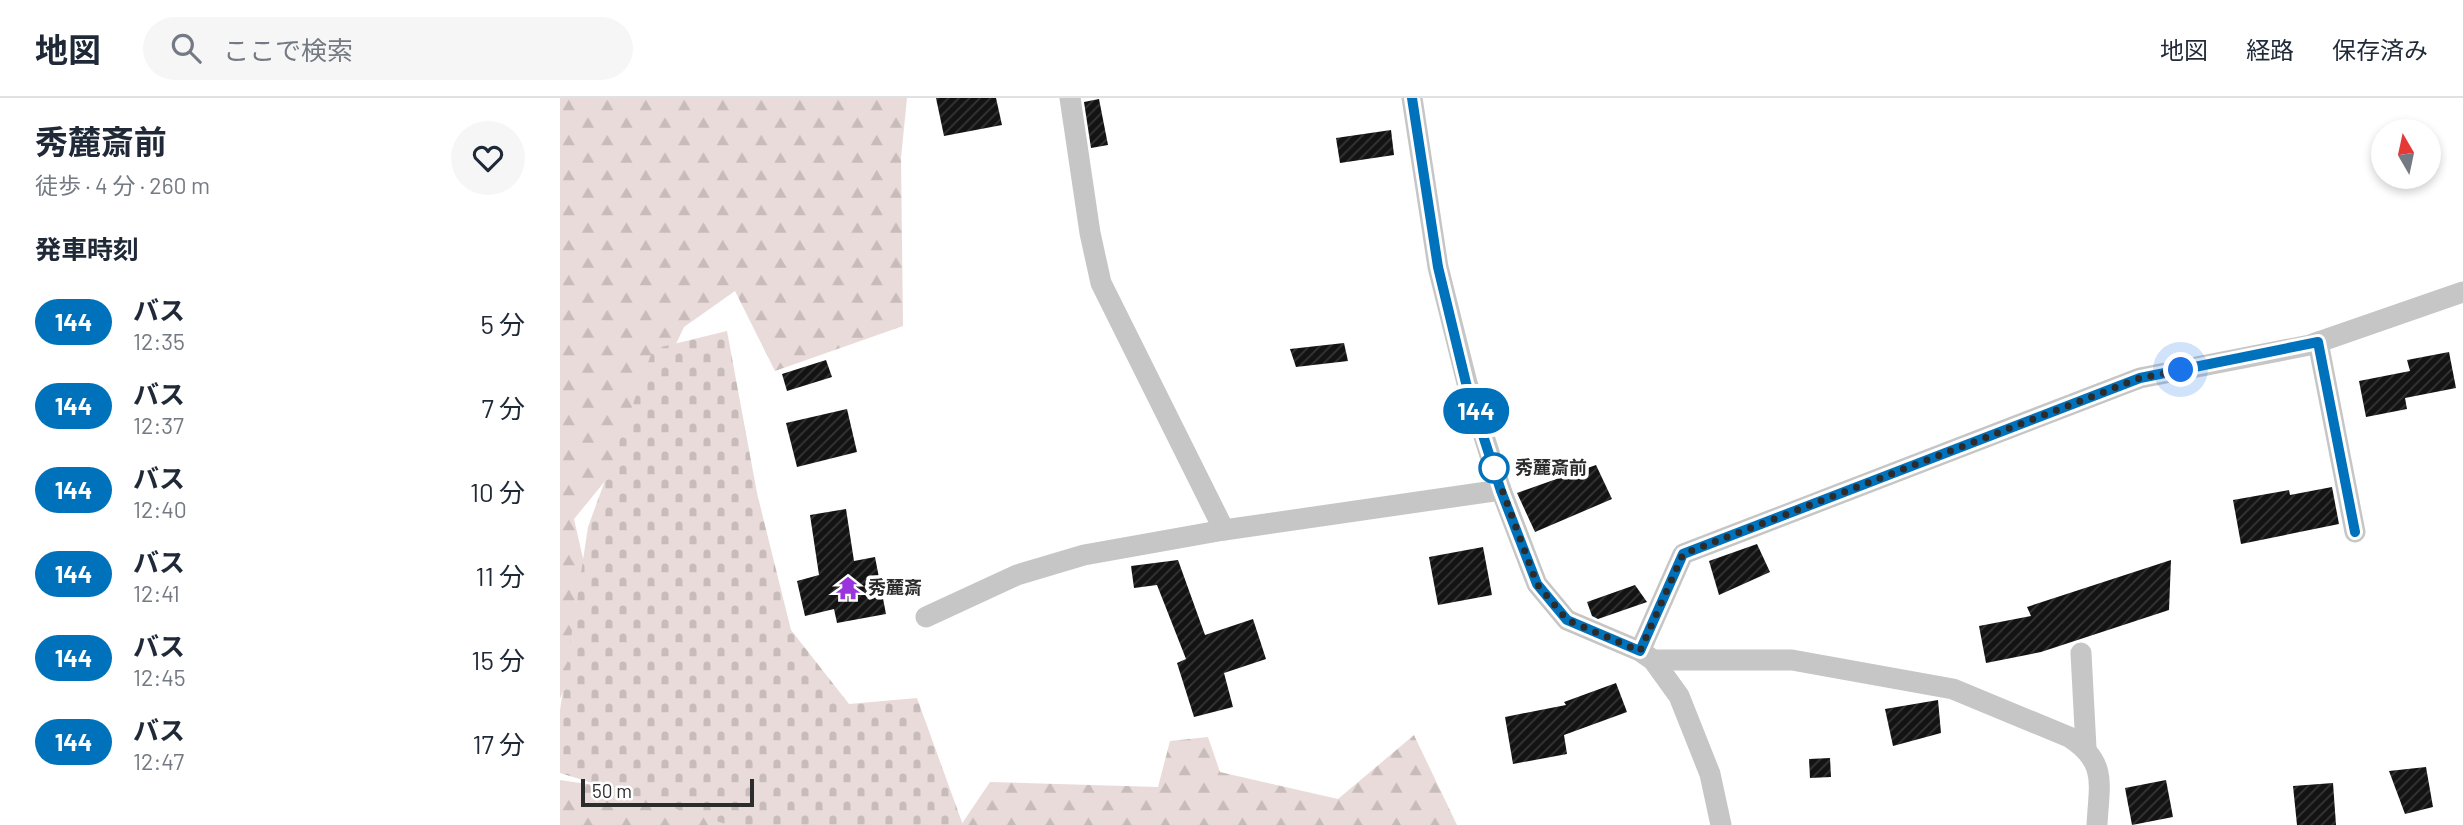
<!DOCTYPE html>
<html lang="ja">
<meta charset="utf-8">
<style>
:root{--surface:#fff;--page:#f6f6f7;--text:#1f2937;--muted:#747a83;--line:#e0e1e3}
body{margin:0;font-family:Barlow,"Noto Sans JP",sans-serif;background:var(--page);color:var(--text);height:100vh;display:flex;flex-direction:column;font-size:26px;white-space:nowrap}
*{box-sizing:border-box;margin:0}
p{font-size:23px;color:var(--muted)}
.icon{flex:none;width:38px;height:38px;fill:none;stroke:currentColor;stroke-width:2;stroke-linecap:round;stroke-linejoin:round}
.map{position:relative;flex:1;overflow:hidden}
.panel{display:flex;flex-direction:column;background:var(--surface);width:560px}
.panel>*{flex:none}
.badge{padding:0 14px;border-radius:23px;font-size:24px;line-height:46px}
.needle{width:46px;rotate:351deg}
.controls{position:absolute;left:1811px;top:21px;display:grid;gap:14px}
.controls a{display:grid;place-items:center;width:70px;height:70px;border-radius:50%;background:var(--surface);box-shadow:0 4px 10px #0003;font-size:35px}
.scale{position:absolute;left:21px;bottom:18px;width:173px;box-sizing:border-box;padding-left:7px;border:4px solid #2c2c2c;border-top:0;font-size:19px;line-height:24px;white-space:nowrap;color:#2c2c2c;-webkit-text-stroke:5px #fff;paint-order:stroke}
.you{position:absolute;width:35px;height:35px;margin:-18px;border:5px solid #fff;border-radius:50%;background:#1a73e8;box-shadow:0 0 0 10px #1a73e833}
.map>.badge{position:absolute;translate:-50% -50%;box-shadow:0 0 0 4px #fff}
h2{padding:0 35px;font-size:26px;line-height:63px}
.round{display:grid;place-items:center;flex:none;width:74px;height:74px;border-radius:37px;background:var(--page)}
.overview{display:flex;align-items:center;justify-content:space-between;height:119px;padding:0 35px}
h1{font-size:33px;font-weight:700;line-height:52px}
ul{padding:0;list-style:none}
li{display:flex;align-items:center;gap:21px;height:84px;padding:0 35px}
li div{flex:1}
li b{display:block;font-size:26px}
li em{font-style:normal}
li .badge{min-width:77px;font-weight:700;text-align:center}
header{display:flex;align-items:center;gap:42px;box-sizing:border-box;height:98px;padding:0 35px;background:var(--surface);border-bottom:2px solid var(--line)}
header strong{font-size:33px}
nav{display:flex;gap:38px;margin-inline-start:auto;font-size:24px}
.search{width:490px;height:63px;background:var(--page);display:flex;align-items:center;gap:18px;box-sizing:border-box;padding:0 24px;border-radius:38px;color:var(--muted);font-size:26px}
main{display:flex;flex:1;min-height:0}
.map>svg:first-child{display:block}
.forest{fill:url(#forest-firs)}
.cemetery{fill:url(#cemetery-stones)}
.building{fill:url(#building-hatch)}
.lines{fill:none;stroke-linecap:round;stroke-linejoin:round}
.minor{stroke:#c6c6c6;stroke-width:21}
.line-casing{stroke:#fff;stroke-width:16}
.line{stroke:#0072bc;stroke-width:10}
.walk{stroke:#2c2c2c;stroke-width:7;stroke-dasharray:0 12.6}
.stop-dot{fill:#fff;stroke:#0072bc;stroke-width:3.5}
.labels{text-anchor:middle;stroke-width:7;stroke-linejoin:round;paint-order:stroke}
.stop-label{font-size:18px;font-weight:bold;fill:#2c2c2c;stroke:#fff;text-anchor:start}
.poi-label{font-size:18px;font-weight:bold;fill:#2c2c2c;stroke:#fff;text-anchor:start}
</style>
<header>
<strong>地図</strong>
<div class="search"><svg class="icon" aria-label="search" viewBox="0 0 24 24"><circle cx="10" cy="10" r="6"/><path d="M15 15l6 6"/></svg>ここで検索</div>
<nav><a>地図</a><a>経路</a><a>保存済み</a></nav>
</header>
<main>
<section class="panel">
<div class="overview"><div><h1>秀麓斎前</h1><p>徒歩 · 4 分 · 260 m</p></div><a class="round"><svg class="icon" aria-label="heart" viewBox="0 0 24 24"><path d="M12 20l-8-8c-3-5 5-10 8-4 3-6 11-1 8 4z"/></svg></a></div>
<h2>発車時刻</h2>
<ul>
<li><span class="badge" style="background:#0072bc;color:#fff">144</span><div><b>バス</b><p>12:35</p></div><em>5 分</em></li>
<li><span class="badge" style="background:#0072bc;color:#fff">144</span><div><b>バス</b><p>12:37</p></div><em>7 分</em></li>
<li><span class="badge" style="background:#0072bc;color:#fff">144</span><div><b>バス</b><p>12:40</p></div><em>10 分</em></li>
<li><span class="badge" style="background:#0072bc;color:#fff">144</span><div><b>バス</b><p>12:41</p></div><em>11 分</em></li>
<li><span class="badge" style="background:#0072bc;color:#fff">144</span><div><b>バス</b><p>12:45</p></div><em>15 分</em></li>
<li><span class="badge" style="background:#0072bc;color:#fff">144</span><div><b>バス</b><p>12:47</p></div><em>17 分</em></li>
</ul>
</section>
<div class="map">
<svg width="1903" height="727" viewBox="0 0 1903 727">
<defs>
<pattern id="forest-firs" width="22" height="20" patternUnits="userSpaceOnUse" patternTransform="scale(1.75)"><rect width="22" height="20" fill="#e9dbd9"/><path d="M5 1l3.5 6h-7zM16 11l3.5 6h-7z" fill="#c8bcba"/></pattern>
<pattern id="cemetery-stones" width="16" height="16" patternUnits="userSpaceOnUse" patternTransform="scale(1.75)"><rect width="16" height="16" fill="#e9dbd9"/><path d="M2 7V4a2 2 0 0 1 4 0v3zM10 15v-3a2 2 0 0 1 4 0v3z" fill="#c8bcba"/></pattern>
<pattern id="building-hatch" width="6" height="6" patternUnits="userSpaceOnUse" patternTransform="scale(1.75)"><rect width="6" height="6" fill="#131313"/><path d="M-1 1l2-2M0 6l6-6M5 7l2-2" fill="none" stroke="#363636"/></pattern>
</defs>
<rect width="100%" height="100%" fill="#fff"/>
<g class="forest">
<path d="M0,0H347L341,60L343,228L215,273L175,193L124,229L59,366L14,421L34,509L0,601Z"/>
<path d="M854,637L897,727H401L430,684L598,689L610,643L648,639L660,674L778,701Z"/>
<path d="M0,682L73,693L179,727H0Z"/>
</g>
<path class="cemetery" d="M167,233L197,395L231,532L289,606L357,600L403,727H169L0,675V612L28,429L93,251Z"/>
<g class="building">
<path d="M376,0H436L442,27L384,38Z"/>
<path d="M539,1L548,47L531,50L524,4Z"/>
<path d="M831,32L834,57L780,65L776,40Z"/>
<path d="M784,245L788,263L736,269L730,251Z"/>
<path d="M1889,254L1896,290L1845,300L1847,311L1806,319L1799,283L1850,273L1847,262Z"/>
<path d="M266,262L272,279L227,293L222,276Z"/>
<path d="M287,311L297,354L237,369L226,325Z"/>
<path d="M1036,367L1052,401L975,434L957,395Z"/>
<path d="M1772,389L1779,426L1681,446L1673,402L1729,392L1730,397Z"/>
<path d="M286,411L294,463L315,459L326,516L277,525L274,511L245,518L237,483L259,477L250,417Z"/>
<path d="M1197,446L1210,474L1159,497L1149,463Z"/>
<path d="M923,449L932,497L878,507L869,459Z"/>
<path d="M618,462L645,537L693,521L706,561L664,575L673,609L634,619L617,565L626,561L597,487L574,490L571,468Z"/>
<path d="M1611,462L1609,512L1481,554L1426,565L1419,528L1471,518L1467,509Z"/>
<path d="M1075,487L1087,504L1038,521L1032,518L1027,504Z"/>
<path d="M1056,585L1067,614L1004,637L1007,656L953,666L945,619L1006,607L1004,604Z"/>
<path d="M1378,602L1381,635L1333,648L1325,611Z"/>
<path d="M1270,660L1271,679L1250,680L1249,661Z"/>
<path d="M1866,669L1873,709L1845,716L1829,673Z"/>
<path d="M1606,682L1613,719L1572,727L1565,690Z"/>
<path d="M1773,685L1776,727H1737L1733,688Z"/>
</g>
<g class="lines">
<g class="minor">
<path d="M510,0L530,135L541,185L664,432"/>
<path d="M852,0L878,169L907,285L941,392L977,486L1007,522L1080,553L1093,562L1119,598L1150,676L1161,727"/>
<path d="M1758,244L1795,434"/>
<path d="M366,519L457,477L524,457L664,432L941,392"/>
<path d="M1080,553L1123,456L1580,280L1750,247L1903,194"/>
<path d="M1521,555L1526,650"/>
<path d="M1093,562H1232L1393,591L1509,639C1548,664 1539,686 1537,727"/>
</g>
</g>
<g class="lines">
<g class="line-casing">
<path id="line" d="M852,0L878,169L906,285L941,393L977,486L1007,522L1080,553L1123,456L1580,280L1758,244L1795,434"/>
</g>
<use href="#line" class="line"/>
<path class="walk" d="M934,370L977,486L1007,522L1080,553L1123,456L1580,280L1621,272"/>
</g>
<defs>
<g id="temple-bare" transform="scale(1.89)"><path d="M0-6L5-2H3V0L6.5 2.5H4V6H1.5V3h-3V6H-4V2.5H-6.5L-3 0V-2H-5Z" fill="#9a34dd" stroke="#fff" stroke-width="2.5" paint-order="stroke"/></g>
</defs>
<g fill-rule="evenodd">
<use href="#temple-bare" x="288" y="490"/>
</g>
<circle class="stop-dot" cx="934" cy="370" r="14"/>
<g class="labels">
<g class="stop-label">
<text x="955" y="376">秀麓斎前</text>
</g>
<g class="poi-label">
<text x="308" y="496">秀麓斎</text>
</g>
</g>
</svg>
<div class="controls">
<a><svg class="needle" viewBox="-14 -14 28 28"><path d="M0-13l5 13h-10z" fill="#e53935"/><path d="M0 13l5-13h-10z" fill="#747a83"/></svg></a>
</div>
<div class="scale">50 m</div>
<div class="you" style="left:1621px;top:272px"></div>
<b class="badge" style="left:916px;top:313px;background:#0072bc;color:#fff">144</b>
</div>
</main>
